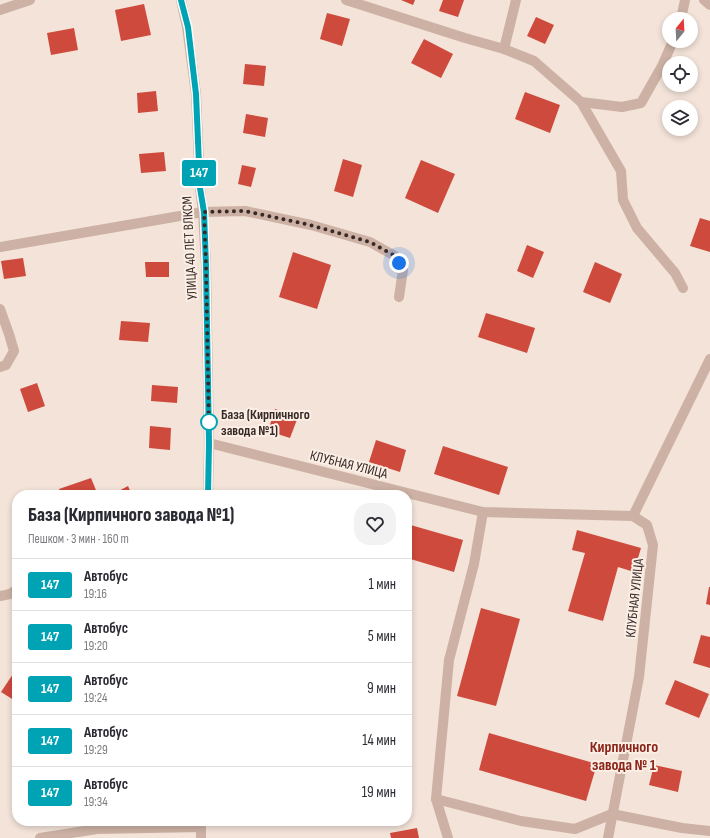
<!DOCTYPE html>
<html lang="ru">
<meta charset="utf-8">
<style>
:root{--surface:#fff;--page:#f2f2f3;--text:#2b2b33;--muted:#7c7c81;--line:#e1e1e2}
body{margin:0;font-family:"Sofia Sans Condensed",sans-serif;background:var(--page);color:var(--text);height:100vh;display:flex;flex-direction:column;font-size:15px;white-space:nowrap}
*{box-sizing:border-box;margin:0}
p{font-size:13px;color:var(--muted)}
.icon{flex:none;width:22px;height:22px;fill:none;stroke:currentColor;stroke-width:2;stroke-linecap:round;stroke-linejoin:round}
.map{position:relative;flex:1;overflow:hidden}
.sheet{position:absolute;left:12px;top:490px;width:400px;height:336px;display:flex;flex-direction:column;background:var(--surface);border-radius:16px;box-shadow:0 2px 6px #0003}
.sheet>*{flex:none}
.badge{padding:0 8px;border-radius:3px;font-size:14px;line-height:26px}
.needle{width:26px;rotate:18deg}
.tools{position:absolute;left:662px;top:12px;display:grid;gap:8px}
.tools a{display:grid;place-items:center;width:36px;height:36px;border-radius:50%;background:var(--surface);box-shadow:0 2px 6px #0003;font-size:20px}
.you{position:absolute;width:20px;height:20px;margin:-10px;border:3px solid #fff;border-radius:50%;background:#1a73e8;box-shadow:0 0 0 6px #1a73e833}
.map>.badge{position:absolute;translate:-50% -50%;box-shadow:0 0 0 2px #fff}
.round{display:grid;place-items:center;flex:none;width:42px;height:42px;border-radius:16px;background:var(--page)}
.head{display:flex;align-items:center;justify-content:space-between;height:68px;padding:0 16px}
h1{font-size:19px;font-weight:800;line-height:30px}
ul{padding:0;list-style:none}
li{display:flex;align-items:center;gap:12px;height:52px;padding:0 16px;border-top:1px solid var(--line)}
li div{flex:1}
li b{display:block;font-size:15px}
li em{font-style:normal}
li .badge{min-width:44px;font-weight:700;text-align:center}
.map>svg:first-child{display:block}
.building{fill:#ce4a3c}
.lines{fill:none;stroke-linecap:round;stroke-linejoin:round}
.service{stroke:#ccb1a4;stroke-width:10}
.minor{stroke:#ccb1a4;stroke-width:10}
.tertiary{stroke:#ccb1a4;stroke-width:10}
.line-casing{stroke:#fff;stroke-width:9}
.line{stroke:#00a3b4;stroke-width:6}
.walk{stroke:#372926;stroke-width:4;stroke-dasharray:0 7.2}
.stop-dot{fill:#fff;stroke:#00a3b4;stroke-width:2}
.labels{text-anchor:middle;stroke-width:4;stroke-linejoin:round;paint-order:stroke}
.street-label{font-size:14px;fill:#372926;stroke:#faeee5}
.stop-label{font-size:14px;font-weight:bold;fill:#372926;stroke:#faeee5;text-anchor:start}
.quarter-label{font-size:16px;font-weight:bold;fill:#8b251a;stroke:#faeee5}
</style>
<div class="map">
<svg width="710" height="838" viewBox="0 0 710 838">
<rect width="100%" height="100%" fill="#f3e3d9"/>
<g class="building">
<path d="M401,0H415L413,5Z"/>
<path d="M443,0H464L458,17L439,11Z"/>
<path d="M144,4L151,35L121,41L115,10Z"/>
<path d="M327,13L350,19L342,46L320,39Z"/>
<path d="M536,17L554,25L545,44L527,36Z"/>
<path d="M74,28L78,50L51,55L47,33Z"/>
<path d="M424,39L453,54L441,78L411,63Z"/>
<path d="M245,64L266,66L264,86L243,84Z"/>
<path d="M156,91L158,111L138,113L137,93Z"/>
<path d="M525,92L560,105L550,133L515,119Z"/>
<path d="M246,114L268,118L265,137L243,133Z"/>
<path d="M164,152L166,171L141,173L139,154Z"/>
<path d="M343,159L362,165L353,197L334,191Z"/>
<path d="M421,160L455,174L438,213L405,198Z"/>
<path d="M242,165L256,168L251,187L238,184Z"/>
<path d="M700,218L710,221V252L690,246Z"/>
<path d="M527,245L544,252L533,278L517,271Z"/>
<path d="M293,252L331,265L317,309L279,297Z"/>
<path d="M23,258L26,276L4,279L1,261Z"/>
<path d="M145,262H169V277H146Z"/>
<path d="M595,262L622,274L610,303L583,292Z"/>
<path d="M486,313L535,328L527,353L478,337Z"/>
<path d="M121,321L150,323L148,342L119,340Z"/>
<path d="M37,383L45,406L28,412L20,389Z"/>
<path d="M152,385L178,387L177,403L151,401Z"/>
<path d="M275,409L298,417L290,438L268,431Z"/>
<path d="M150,426L171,428L170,450L149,448Z"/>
<path d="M376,440L406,450L400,472L369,462Z"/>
<path d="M443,446L508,467L499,495L434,474Z"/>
<path d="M91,478L98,495H61L59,489Z"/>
<path d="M128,486L132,495H111Z"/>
<path d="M407,524L463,540L454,572L407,558Z"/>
<path d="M577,530L641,548L634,572L618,567L603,621L568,611L585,553L572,550Z"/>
<path d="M709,587H710V605L706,604Z"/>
<path d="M481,608L520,619L496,706L457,696Z"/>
<path d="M701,635L710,637V668L693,663Z"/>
<path d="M13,674L17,676V702L1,692Z"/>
<path d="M675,680L709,694L699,718L665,704Z"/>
<path d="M489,733L597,764L586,801L479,770Z"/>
<path d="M654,765L682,771L678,792L649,785Z"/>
<path d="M417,828L419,838H391L390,833Z"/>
</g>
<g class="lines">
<g class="service">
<path d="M0,10L30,0"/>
<path d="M681,19L685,0"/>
<path d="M504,49L516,0"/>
<path d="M581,102L622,107L641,103L662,66L673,41"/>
<path d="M0,247L203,212L245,211L311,225L370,242L395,256L403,270L399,297"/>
<path d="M0,309L9,334L14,351L6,365L0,367"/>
</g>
<g class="minor">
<path d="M346,0L465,38L504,49L534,61L581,102L621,171L623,200L637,228L675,273L683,288"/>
<path d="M704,0L710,5"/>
<path d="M209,443L483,512L633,516L647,525L653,545L639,677L608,838"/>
<path d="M633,516L710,359"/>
<path d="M0,596L10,594L17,589"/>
<path d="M436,799L521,821L575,829L612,814L682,828L710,831"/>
<path d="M40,838L97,829L201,827"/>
<path d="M448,838L436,799L449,660L474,564L483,512"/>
</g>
<g class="tertiary">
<path d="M181,0L187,27L196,94L200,188L203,212L206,265L209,443L208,495"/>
<path d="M201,838V821"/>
</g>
</g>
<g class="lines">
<g class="line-casing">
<path id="line" d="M181,0L188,27L196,94L200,188L204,212L206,265L209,443L208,495"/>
</g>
<use href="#line" class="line"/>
<path class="walk" d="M209,422V428L206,265L204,212L245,211L310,225L370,242L395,256L399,263"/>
</g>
<circle class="stop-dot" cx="209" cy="422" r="8"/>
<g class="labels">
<g class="street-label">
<text transform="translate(189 248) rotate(-93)" y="5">УЛИЦА 40 ЛЕТ ВЛКСМ</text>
<text transform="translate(349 464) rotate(14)" y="5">КЛУБНАЯ УЛИЦА</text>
<text transform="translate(634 598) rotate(-84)" y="5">КЛУБНАЯ УЛИЦА</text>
</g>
<g class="stop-label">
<text x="221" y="419">База (Кирпичного<tspan x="221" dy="16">завода №1)</tspan></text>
</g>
<g class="quarter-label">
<text x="624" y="752">Кирпичного<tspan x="624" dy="18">завода № 1</tspan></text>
</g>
</g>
</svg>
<div class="tools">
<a><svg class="needle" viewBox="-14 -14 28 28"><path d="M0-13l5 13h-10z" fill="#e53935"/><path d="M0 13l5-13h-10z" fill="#7c7c81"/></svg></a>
<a><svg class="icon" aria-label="locate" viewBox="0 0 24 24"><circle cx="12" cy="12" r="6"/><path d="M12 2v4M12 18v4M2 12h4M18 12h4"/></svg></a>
<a><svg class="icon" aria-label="layers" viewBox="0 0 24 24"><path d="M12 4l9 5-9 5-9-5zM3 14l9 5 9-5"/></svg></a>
</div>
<div class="you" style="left:399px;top:263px"></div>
<b class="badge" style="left:199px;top:173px;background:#00a3b4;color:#fff">147</b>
<section class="sheet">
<div class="head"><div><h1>База (Кирпичного завода №1)</h1><p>Пешком · 3 мин · 160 m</p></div><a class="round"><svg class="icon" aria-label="heart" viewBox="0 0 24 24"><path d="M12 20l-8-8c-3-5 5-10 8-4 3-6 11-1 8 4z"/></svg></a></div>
<ul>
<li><span class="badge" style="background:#00a3b4;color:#fff">147</span><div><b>Автобус</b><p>19:16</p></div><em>1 мин</em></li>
<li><span class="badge" style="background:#00a3b4;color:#fff">147</span><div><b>Автобус</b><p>19:20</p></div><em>5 мин</em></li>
<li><span class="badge" style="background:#00a3b4;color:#fff">147</span><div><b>Автобус</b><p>19:24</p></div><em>9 мин</em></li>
<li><span class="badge" style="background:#00a3b4;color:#fff">147</span><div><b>Автобус</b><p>19:29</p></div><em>14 мин</em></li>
<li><span class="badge" style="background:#00a3b4;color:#fff">147</span><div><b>Автобус</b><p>19:34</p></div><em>19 мин</em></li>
</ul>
</section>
</div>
